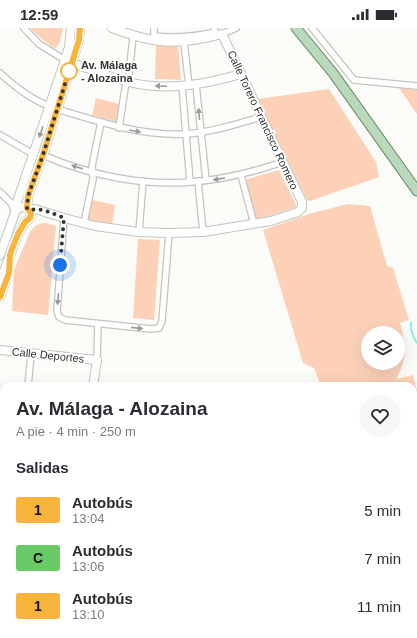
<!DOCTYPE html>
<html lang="es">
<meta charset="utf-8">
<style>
:root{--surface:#fff;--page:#f7f7f7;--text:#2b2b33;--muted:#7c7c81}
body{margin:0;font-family:Helvetica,sans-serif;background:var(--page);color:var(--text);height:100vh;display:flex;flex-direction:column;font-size:15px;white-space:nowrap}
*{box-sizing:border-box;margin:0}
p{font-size:13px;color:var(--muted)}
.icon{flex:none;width:22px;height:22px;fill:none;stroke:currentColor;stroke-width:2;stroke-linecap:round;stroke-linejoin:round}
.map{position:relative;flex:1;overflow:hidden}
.drawer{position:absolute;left:0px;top:354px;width:417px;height:256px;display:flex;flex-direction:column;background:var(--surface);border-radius:12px 12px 0 0;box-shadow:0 4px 16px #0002}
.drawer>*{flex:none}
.badge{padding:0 8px;border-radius:3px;font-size:14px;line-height:26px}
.fabs{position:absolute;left:361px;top:298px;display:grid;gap:8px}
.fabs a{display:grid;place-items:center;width:44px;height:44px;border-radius:50%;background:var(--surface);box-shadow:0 4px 16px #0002;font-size:20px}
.you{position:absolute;width:20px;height:20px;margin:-10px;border:3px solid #fff;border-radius:50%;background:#1a73e8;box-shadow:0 0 0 6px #1a73e833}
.map>.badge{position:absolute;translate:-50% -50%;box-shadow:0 0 0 2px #fff}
h2{padding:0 16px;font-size:15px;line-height:36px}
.round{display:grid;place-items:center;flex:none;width:42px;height:42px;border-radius:21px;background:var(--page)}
.summary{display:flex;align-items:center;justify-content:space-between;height:68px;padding:0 16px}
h1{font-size:19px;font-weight:600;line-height:30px}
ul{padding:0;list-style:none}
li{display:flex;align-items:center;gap:12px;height:48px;padding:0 16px}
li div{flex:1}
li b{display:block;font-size:15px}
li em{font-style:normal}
li .badge{min-width:44px;font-weight:700;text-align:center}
.status{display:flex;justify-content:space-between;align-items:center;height:28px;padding:0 20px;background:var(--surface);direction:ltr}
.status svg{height:11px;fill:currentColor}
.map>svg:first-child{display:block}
.green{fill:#fcd1b8;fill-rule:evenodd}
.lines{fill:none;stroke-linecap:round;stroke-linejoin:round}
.stream{stroke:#81f6da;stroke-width:2}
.street-casing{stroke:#c3c4bf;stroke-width:8}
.secondary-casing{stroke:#c3c4bf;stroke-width:10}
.primary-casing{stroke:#6d8e6c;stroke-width:11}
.street{stroke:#fff;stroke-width:5.5}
.secondary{stroke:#fff;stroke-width:8}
.primary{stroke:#bad9ba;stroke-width:9}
.oneway{fill:#999998}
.line-casing{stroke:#fff;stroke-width:9}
.line{stroke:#f9b43e;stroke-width:6}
.walk{stroke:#333331;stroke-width:4;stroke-dasharray:0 7.2}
.stop-dot{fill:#fff;stroke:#f9b43e;stroke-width:2}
.labels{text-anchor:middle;stroke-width:4;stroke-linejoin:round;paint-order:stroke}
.stop-label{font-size:11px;font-weight:bold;fill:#333331;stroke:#fff;text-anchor:start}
.street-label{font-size:11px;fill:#333331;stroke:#fff}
</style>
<div class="status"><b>12:59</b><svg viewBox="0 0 49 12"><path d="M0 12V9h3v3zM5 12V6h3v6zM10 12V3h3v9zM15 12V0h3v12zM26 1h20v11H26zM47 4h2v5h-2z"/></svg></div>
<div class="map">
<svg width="417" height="610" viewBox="0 0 417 610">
<rect width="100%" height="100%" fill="#fbfcf8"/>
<g class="green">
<path d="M30,0H63L60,14L55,21L43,12Z"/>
<path d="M156,17L178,18L181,52L155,51Z"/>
<path d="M399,60L417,62V86Z"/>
<path d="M329,61L376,134L379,149L310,173L307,172L258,71Z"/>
<path d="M96,70L119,76L117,94L92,87Z"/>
<path d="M279,142L297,179L256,192L245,152Z"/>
<path d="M92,172L115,177L112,197L88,193Z"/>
<path d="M348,176L370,178L387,238L393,240L409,292L400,295C406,318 408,330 396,351L413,347L417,363V415L413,416V358H321L314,340L303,335L263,202L312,185ZM368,305H398V335H368Z"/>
<path d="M42,195H47L56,198L48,287L12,283L14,242L30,204L35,198Z"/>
<path d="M138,211L160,212L154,292L133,290Z"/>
<path d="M4,394V507L0,506V399Z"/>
<path d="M0,518L4,519V571L2,576L0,575Z"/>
<path d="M24,606H66L64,610H22Z"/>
</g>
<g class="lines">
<path class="stream" d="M411,294C410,302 412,308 417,315"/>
<g class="street-casing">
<g id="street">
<path d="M24,0L39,16L65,32"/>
<path d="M154,0V8C175,10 195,9 215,4L214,0"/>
<path d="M312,0L354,52L417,58"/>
<path d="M222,6L236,0"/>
<path d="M184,14L189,58"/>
<path d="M0,45C15,59 30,71 49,78"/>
<path d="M196,57L206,152"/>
<path d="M182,58L190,154"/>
<path d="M57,81C100,94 141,108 186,106C212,104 237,96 261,89"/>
<path d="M119,100L125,60L129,47L133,8"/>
<path d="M0,107L33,126"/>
<path d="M43,127C88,147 142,158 191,154C223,152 253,144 283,134"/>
<path d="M241,147L254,196"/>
<path d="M198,153L203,204"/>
<path d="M0,164L11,175L15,184"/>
<path d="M64,190L57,283L59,289L65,292L151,301L159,300L162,293L169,205"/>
<path d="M84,195L93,151L92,138L101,94"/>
<path d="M139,204L143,153"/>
<path d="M97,332L98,296"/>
<path d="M28,358L31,326"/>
<path d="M0,387L4,382"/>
<path d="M0,589L4,585"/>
<path d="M12,610L15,606"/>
<path d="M70,610L72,606"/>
<path d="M118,610L119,606"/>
<path d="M169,610V606"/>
<path d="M219,610L220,606"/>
<path d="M270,610L271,606"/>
<path d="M322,610L323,606"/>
<path d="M374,610L375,606"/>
</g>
</g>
<g class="secondary-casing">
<g id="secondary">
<path d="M72,35C90,41 107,48 125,53C163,64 203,57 241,46"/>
<path d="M27,180L28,168L43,127L79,12L80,0"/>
<path d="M17,181V174L65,32L69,19L71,0"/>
<path d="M30,183L35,181L64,190L95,198L139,204L169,205L203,204L271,193L298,184L302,180V174L222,6C178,18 154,16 112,0"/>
<path d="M0,227L16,182L22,179C28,179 32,183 30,190L25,194L18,206L0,254"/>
<path d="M0,269L8,247"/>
<path d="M0,322L97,332L93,358"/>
<path d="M413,454L417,452"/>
<path d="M0,513L4,515"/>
<path d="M0,581L4,582"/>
<path d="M92,606L105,610"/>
</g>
</g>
<g class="primary-casing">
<path id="primary" d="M296,0L333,45L417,163"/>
</g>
<use href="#street" class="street"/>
<use href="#secondary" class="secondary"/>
<use href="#primary" class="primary"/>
</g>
<defs><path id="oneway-solid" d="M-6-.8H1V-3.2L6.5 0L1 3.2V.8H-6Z"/></defs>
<g class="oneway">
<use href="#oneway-solid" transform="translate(161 58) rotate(-178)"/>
<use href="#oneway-solid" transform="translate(199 86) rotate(-95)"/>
<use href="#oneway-solid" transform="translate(135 103) rotate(10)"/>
<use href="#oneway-solid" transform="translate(41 104) rotate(109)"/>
<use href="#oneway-solid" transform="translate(77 139) rotate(-163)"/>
<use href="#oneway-solid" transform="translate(219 151) rotate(171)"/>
<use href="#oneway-solid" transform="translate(58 271) rotate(95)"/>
<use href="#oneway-solid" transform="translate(137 300) rotate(6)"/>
</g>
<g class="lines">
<g class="line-casing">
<path id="line" d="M0,269L9,245L10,227L12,221L18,206L25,194L30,190L31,185L27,180L28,168L43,127L79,12L80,0"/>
</g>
<use href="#line" class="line"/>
<path class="walk" d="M60,237L64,190C54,186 41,179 30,182L27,180L28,168L43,127L69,43"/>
</g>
<circle class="stop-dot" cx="69" cy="43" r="8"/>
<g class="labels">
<g class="stop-label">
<text x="81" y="41">Av. Málaga<tspan x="81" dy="13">- Alozaina</tspan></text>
</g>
<g class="street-label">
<text transform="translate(263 92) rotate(65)" y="4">Calle Torero Francisco Romero</text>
<text transform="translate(48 327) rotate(6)" y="4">Calle Deportes</text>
</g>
</g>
</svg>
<div class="fabs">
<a><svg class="icon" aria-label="layers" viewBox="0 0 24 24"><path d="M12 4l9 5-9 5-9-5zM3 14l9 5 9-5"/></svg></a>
</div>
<div class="you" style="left:60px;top:237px"></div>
<section class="drawer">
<div class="summary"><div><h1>Av. Málaga - Alozaina</h1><p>A pie · 4 min · 250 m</p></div><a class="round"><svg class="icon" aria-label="heart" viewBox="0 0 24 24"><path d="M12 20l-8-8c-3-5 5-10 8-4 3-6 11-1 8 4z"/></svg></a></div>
<h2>Salidas</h2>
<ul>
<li><span class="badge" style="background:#f9b43e;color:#111">1</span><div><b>Autobús</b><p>13:04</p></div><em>5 min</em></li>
<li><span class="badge" style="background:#6aca68;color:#111">C</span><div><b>Autobús</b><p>13:06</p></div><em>7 min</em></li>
<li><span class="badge" style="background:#f9b43e;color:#111">1</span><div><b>Autobús</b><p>13:10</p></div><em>11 min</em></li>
</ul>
</section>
</div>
